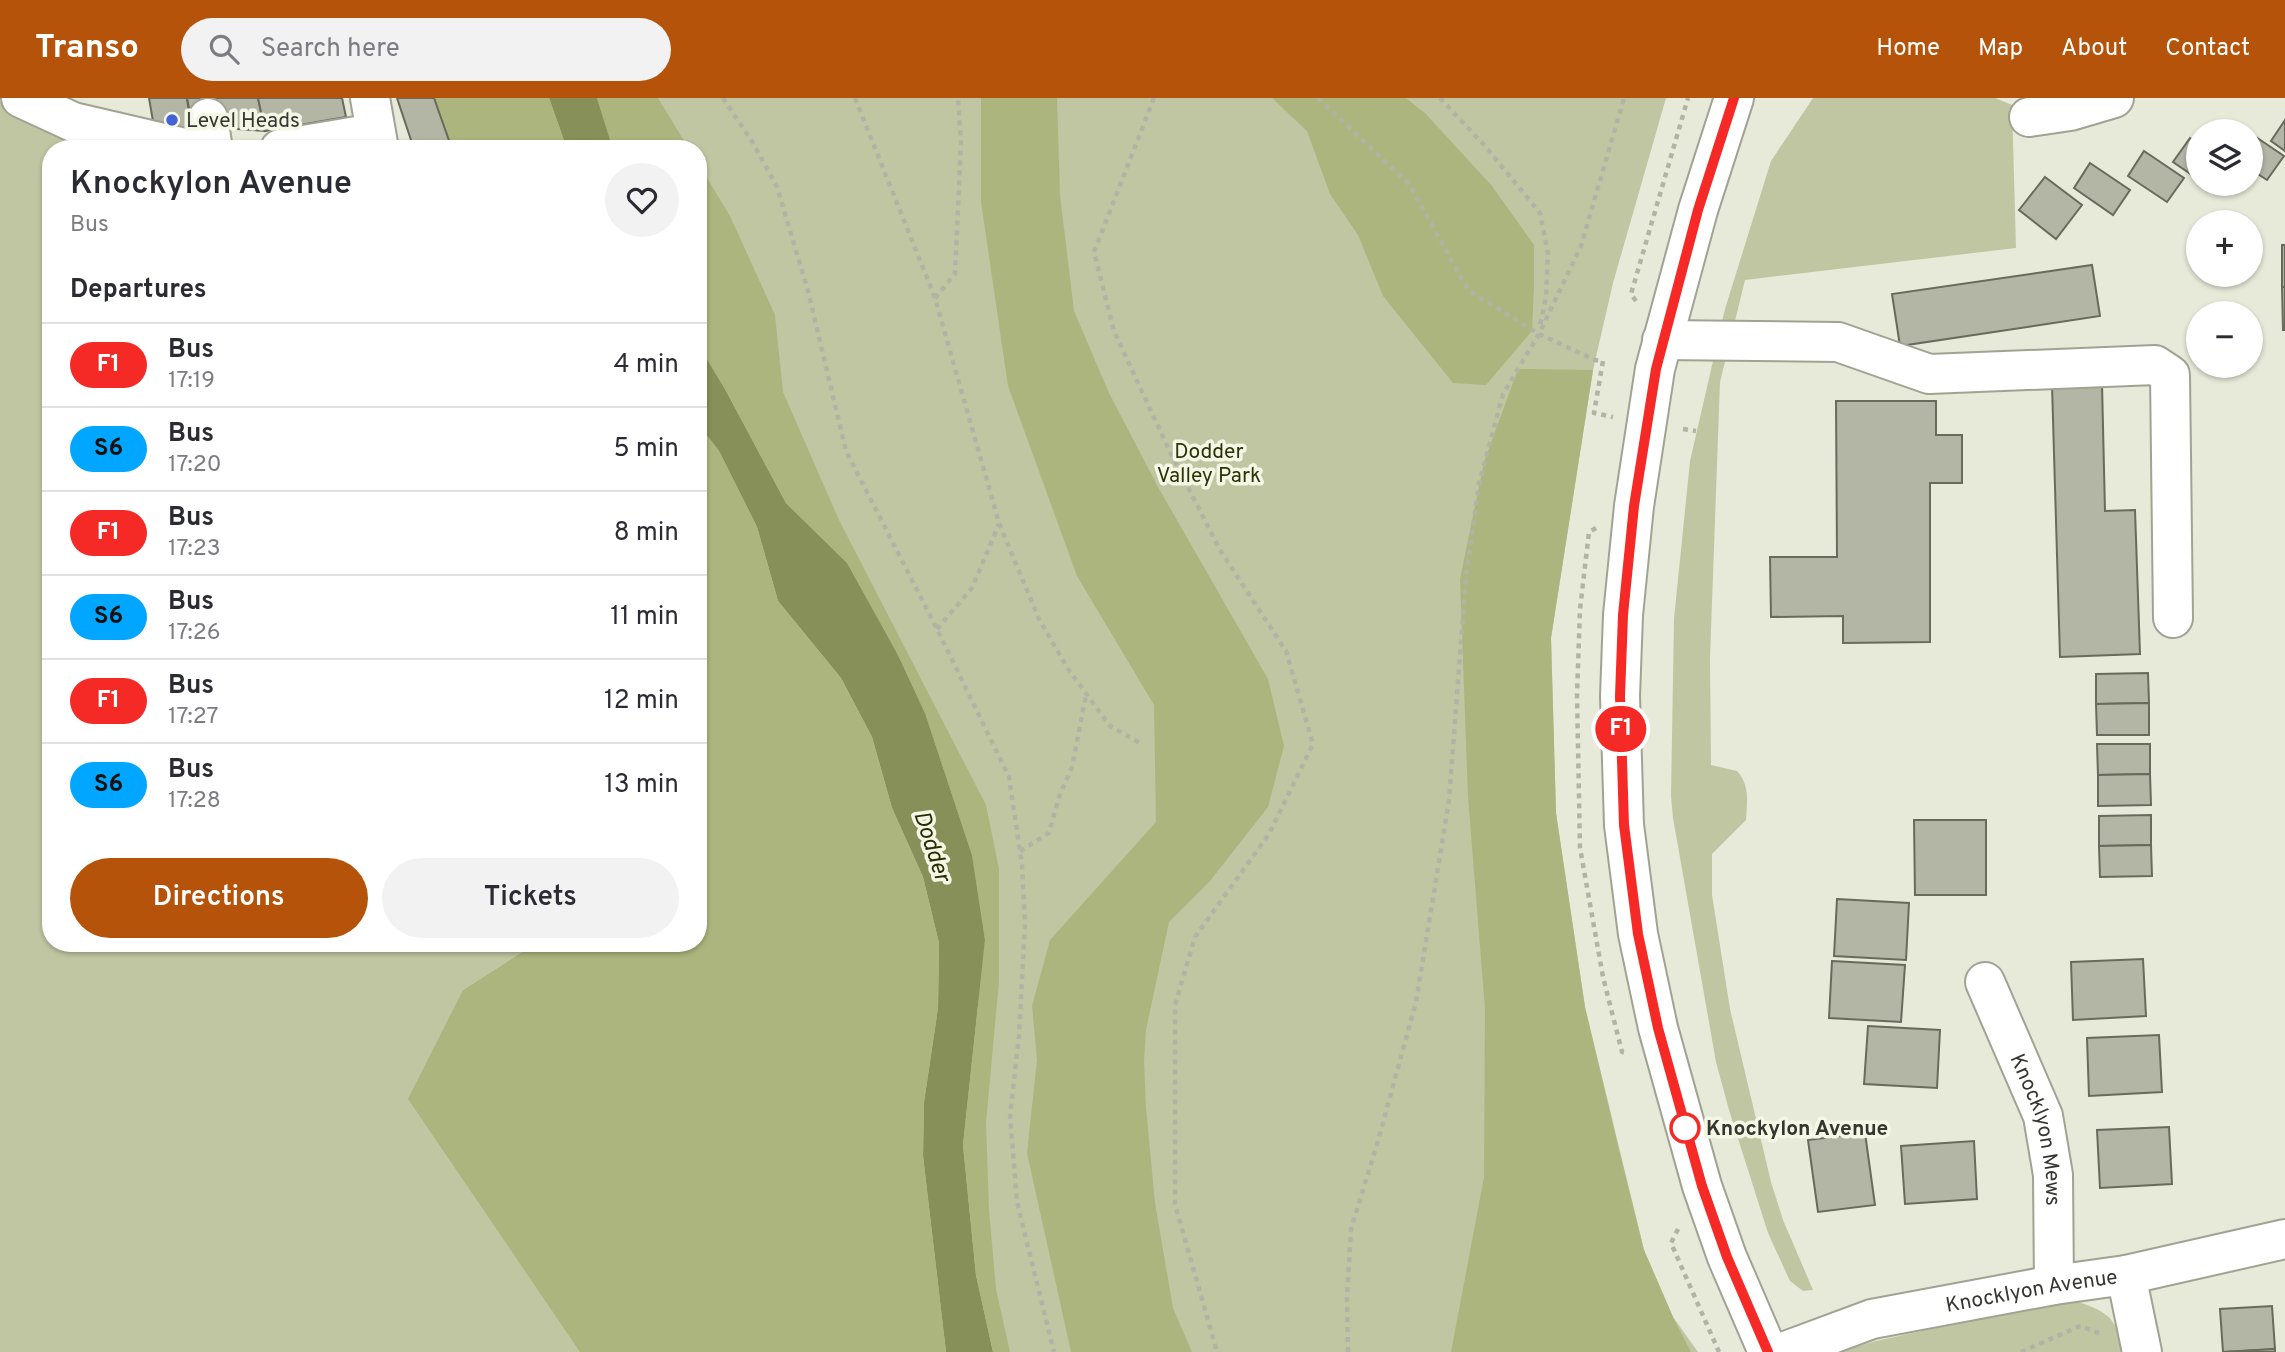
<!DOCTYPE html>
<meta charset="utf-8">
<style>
:root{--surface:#fff;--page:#f2f2f3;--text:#2b2b33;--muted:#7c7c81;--line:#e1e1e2;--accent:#b45309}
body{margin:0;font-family:Overpass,sans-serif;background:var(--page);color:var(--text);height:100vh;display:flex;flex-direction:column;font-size:26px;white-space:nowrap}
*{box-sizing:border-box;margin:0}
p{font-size:23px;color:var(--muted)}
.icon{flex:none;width:38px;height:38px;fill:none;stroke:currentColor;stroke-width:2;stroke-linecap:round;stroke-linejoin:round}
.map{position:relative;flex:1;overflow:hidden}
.details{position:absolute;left:42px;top:42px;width:665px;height:812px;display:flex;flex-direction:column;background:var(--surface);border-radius:28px;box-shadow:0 2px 5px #0004}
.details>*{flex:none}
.badge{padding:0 14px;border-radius:23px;font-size:24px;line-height:46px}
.controls{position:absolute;left:2186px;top:21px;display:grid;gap:14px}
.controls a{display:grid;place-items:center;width:77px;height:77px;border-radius:50%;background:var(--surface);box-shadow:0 2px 5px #0004;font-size:35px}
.map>.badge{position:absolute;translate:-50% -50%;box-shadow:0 0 0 4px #fff}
h2{padding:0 28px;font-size:26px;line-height:63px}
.round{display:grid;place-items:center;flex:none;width:74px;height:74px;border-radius:37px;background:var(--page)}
.overview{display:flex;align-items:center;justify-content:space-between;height:119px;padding:0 28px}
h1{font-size:33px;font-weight:600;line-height:52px}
.action{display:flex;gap:14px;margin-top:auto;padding:14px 28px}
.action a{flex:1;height:80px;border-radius:42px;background:var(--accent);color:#fff;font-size:28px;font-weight:600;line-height:80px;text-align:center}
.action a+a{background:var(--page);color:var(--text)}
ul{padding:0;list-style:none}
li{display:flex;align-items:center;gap:21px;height:84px;padding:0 28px;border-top:2px solid var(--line)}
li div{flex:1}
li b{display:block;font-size:26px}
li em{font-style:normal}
li .badge{min-width:77px;font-weight:700;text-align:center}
header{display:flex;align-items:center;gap:42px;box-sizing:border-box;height:98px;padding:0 35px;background:var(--accent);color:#fff}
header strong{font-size:33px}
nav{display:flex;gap:38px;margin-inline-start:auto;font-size:24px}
.search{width:490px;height:63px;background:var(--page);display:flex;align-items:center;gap:18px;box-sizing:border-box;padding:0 24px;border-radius:38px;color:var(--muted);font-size:26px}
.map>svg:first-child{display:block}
.green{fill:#c0c6a1}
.forest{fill:#acb57d}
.water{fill:#879059}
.building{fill:#b3b6a5;stroke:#686b5c;stroke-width:2}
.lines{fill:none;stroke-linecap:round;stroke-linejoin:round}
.minor-casing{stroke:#a0a393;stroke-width:42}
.major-casing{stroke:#a0a393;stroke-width:42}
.path{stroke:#b1b4a5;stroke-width:4.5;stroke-dasharray:5 5;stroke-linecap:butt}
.minor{stroke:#fff;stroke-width:38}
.major{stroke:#fff;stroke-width:38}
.line-casing{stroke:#fff;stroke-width:16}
.line{stroke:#f52a26;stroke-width:10}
.poi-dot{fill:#4262d5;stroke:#f4f7e5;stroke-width:2.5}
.stop-dot{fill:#fff;stroke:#f52a26;stroke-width:3.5}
.labels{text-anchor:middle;stroke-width:7;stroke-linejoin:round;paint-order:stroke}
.poi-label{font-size:21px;fill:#35362f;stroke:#f4f7e5;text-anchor:start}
.park-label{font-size:21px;fill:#2d3205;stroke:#f4f7e5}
.stop-label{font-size:21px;font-weight:bold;fill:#35362f;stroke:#f4f7e5;text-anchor:start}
.street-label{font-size:21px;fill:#35362f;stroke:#f4f7e5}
.water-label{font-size:23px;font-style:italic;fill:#292d01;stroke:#f4f7e5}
</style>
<header>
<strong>Transo</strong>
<div class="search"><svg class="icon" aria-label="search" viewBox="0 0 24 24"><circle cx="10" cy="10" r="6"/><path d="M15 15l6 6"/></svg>Search here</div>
<nav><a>Home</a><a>Map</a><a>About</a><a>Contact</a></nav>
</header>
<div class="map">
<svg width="2285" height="1254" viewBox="0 0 2285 1254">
<rect width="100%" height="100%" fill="#e7ead8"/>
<g class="green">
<path d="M597,0H1666L1613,185L1593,272L1551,540L1556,715L1585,909L1644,1152L1673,1219L1698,1254H993L972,757L925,615L898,557L698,246V51H613Z"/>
<path d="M1813,0H1995L2012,7L2016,150L1745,182L1720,284L1710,560L1711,667L1737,673C1750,687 1747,704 1746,722L1712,756V797L1730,911L1771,1084L1783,1122L1813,1192L1803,1193L1790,1183L1768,1135L1729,1012L1716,964L1673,720L1671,698L1674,521L1690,363L1725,211L1771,63Z"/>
<path d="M0,4L53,27L67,41L68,51H51V845H536L463,892L606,1254H0Z"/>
<path d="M2070,1201C2103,1213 2118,1215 2121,1254H1839L1876,1243Z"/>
</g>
<g class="forest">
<path d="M433,0H549L567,51H452Z"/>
<path d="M597,0H658L689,51H613Z"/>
<path d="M981,0H1057L1060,97L1074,213L1109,295L1158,389L1268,581L1284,648L1268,709L1210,783L1169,824L1146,932L1144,963L1146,1010L1155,1105L1173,1210L1192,1254H1071L1027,1055L1037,962L1032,908L1050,842L1156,724L1154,607L1077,478L1008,288L981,104Z"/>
<path d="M1272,0H1406L1426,16L1492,88L1534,147V189L1532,233L1486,287L1453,285L1383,198L1358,137L1330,96L1307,33Z"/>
<path d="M698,65L730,118L775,217L783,294L839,422L986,707L999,771V883L986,1025L989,1112L996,1191L1010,1254H993L976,1177L963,1047L985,842L972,757L925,615L898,557L847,465L786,405L725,291L698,246Z"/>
<path d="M1518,271L1593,272L1551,540L1556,715L1585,909L1620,1056L1644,1152L1673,1219L1691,1254H1451L1484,1079L1485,911L1468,699L1460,481L1484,364Z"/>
<path d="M698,326L719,353L757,429L778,503L841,580L872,639L892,710L923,779L939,845L938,910L924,1004L923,1058L946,1254H580L408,1001L463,892L536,845H698V778L704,776L698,760Z"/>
</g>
<g class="water">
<path d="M549,0H597L613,51H567Z"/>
<path d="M698,246L725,291L786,405L847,465L898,557L925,615L972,757L985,842L963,1047L976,1177L993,1254H946L923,1058L924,1004L938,910L939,845L923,779L892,710L872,639L841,580L778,503L757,429L719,353L698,326Z"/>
</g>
<g class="building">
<path d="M149,0H187L191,29L155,35Z"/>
<path d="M187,0H258L265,33L222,30L219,10L190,15Z"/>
<path d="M258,0H342L346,19L265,33Z"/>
<path d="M397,0H434L452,51H414Z"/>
<path d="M2285,22V53L2271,43Z"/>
<path d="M2250,35L2284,58L2267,82L2250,71Z"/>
<path d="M2190,40L2198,45V81L2173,64Z"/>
<path d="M2144,53L2184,80L2167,104L2128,78Z"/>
<path d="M2090,65L2130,92L2113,117L2074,90Z"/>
<path d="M2045,79L2082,107L2056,141L2019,112Z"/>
<rect x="2282" y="147" width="3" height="42"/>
<path d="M2092,167L2100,218L1900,248L1892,196Z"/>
<path d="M2282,189H2285V232H2283Z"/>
<path d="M2102,286L2105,413L2135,412L2140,556L2060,559L2052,287Z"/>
<path d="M1836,303H1936V337H1962V385H1930V544L1843,545V518L1771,519L1770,459H1837Z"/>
<path d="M2148,575L2149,605L2096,606V576Z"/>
<path d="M2149,605V637H2097L2096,606Z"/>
<path d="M2097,646H2150V676L2098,677Z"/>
<path d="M2150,676L2151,707L2098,708V677Z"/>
<path d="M2151,717V747L2099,748V718Z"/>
<path d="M1914,722H1986V797H1915Z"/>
<path d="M2151,747L2152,778L2100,779L2099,748Z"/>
<path d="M1837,801L1909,805L1906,862L1834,858Z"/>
<path d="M2143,861L2146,918L2073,922L2071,864Z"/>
<path d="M1832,863L1905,867L1901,924L1829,920Z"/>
<path d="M1868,928L1940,932L1937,990L1864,986Z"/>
<path d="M2159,937L2162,994L2089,998L2087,940Z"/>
<path d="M2169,1029L2172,1086L2100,1090L2097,1032Z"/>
<path d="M1865,1035L1875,1107L1818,1114L1808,1042Z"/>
<path d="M1974,1043L1977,1101L1905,1106L1901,1048Z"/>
<path d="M2272,1208L2275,1251L2223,1254L2220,1211Z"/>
<path d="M2275,1251V1254H2223Z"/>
</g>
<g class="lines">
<g class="minor-casing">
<g id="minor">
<path d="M21,0L73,24L189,51"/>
<path d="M370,0L379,51"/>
<path d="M2029,19L2070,13L2114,0"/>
<path d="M208,20L213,51"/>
<path d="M280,51L375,35"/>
<path d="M1662,242L1838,244L1929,276L2155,267L2170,277L2173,520"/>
<path id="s1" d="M1985,884L2043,1018L2053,1077L2054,1187"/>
<path d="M2126,1177L2142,1254"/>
<path id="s2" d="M1783,1254L1872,1221L2054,1187L2126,1177L2285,1141"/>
</g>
</g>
<g class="major-casing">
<path id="major" d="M1734,0L1698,112L1655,271L1634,408L1623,517L1620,598L1624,727L1638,836L1658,930L1702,1088L1727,1159L1768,1254"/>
</g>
<g class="path">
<path d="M723,0L753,45L777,89L808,193L846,353L937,531L1009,679L1022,767L1025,825L1019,938L1010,1017L1017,1104L1054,1254"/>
<path d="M855,0L935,200L999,425L1039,521L1068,571L1110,628L1142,646"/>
<path d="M1154,0L1094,154L1114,233L1169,352L1220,452L1286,553L1313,646L1269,736L1195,839L1175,907V1106L1217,1254"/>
<path d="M1318,0L1409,86L1468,192L1539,236L1595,262L1603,263L1594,315L1613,319"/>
<path d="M1440,0L1485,48L1540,115L1548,155L1546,198L1540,228"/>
<path d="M935,200L955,176L961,45L958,0"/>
<path d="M1636,203L1631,196L1688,0"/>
<path d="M1683,331L1696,333"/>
<path d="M1596,430L1589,434L1580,511L1577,597L1580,750L1603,879L1622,954L1626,955"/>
<path d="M937,531L972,490L999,426"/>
<path d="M1020,753L1049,735L1059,699L1072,669L1086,597"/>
<path d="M1678,1131L1671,1145L1719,1254"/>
<path d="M1348,1254L1347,1200L1351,1131L1378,1043L1416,904L1449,702L1466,478L1479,386L1503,296L1539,236L1581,148L1624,0"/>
<path d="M2021,1254L2080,1228L2099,1235"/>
</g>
<use href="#minor" class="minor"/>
<use href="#major" class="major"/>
</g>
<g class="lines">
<g class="line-casing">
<path id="line" d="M1734,0L1698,112L1656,271L1634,408L1623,517L1620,598L1624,727L1638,836L1658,930L1702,1088L1727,1159L1768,1254"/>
</g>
<use href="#line" class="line"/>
</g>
<circle class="poi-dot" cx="172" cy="22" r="7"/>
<circle class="stop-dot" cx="1685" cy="1030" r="14"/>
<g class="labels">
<g class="poi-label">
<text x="186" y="29">Level Heads</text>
</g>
<g class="park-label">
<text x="1209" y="360">Dodder<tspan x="1209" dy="24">Valley Park</tspan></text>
</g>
<g class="stop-label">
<text x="1706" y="1037">Knockylon Avenue</text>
</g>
<g class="street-label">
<text dy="7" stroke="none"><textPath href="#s1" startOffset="158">Knocklyon Mews</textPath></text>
<text dy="7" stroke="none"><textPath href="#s2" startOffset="257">Knocklyon Avenue</textPath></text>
</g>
<g class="water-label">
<text transform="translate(933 748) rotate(72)" y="8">Dodder</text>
</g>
</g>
</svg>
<div class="controls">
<a><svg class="icon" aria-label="layers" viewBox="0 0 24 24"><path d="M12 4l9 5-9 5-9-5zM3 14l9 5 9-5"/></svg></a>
<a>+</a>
<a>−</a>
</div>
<b class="badge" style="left:1621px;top:631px;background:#f52a26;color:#fff">F1</b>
<section class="details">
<div class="overview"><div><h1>Knockylon Avenue</h1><p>Bus</p></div><a class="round"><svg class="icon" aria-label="heart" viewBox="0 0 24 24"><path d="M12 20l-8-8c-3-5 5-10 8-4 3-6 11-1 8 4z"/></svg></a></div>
<h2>Departures</h2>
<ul>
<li><span class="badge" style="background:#f52a26;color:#fff">F1</span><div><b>Bus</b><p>17:19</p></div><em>4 min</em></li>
<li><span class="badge" style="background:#00a6ff;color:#111">S6</span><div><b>Bus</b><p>17:20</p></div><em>5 min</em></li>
<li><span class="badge" style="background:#f52a26;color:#fff">F1</span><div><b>Bus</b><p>17:23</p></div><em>8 min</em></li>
<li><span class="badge" style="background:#00a6ff;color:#111">S6</span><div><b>Bus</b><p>17:26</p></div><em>11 min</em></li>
<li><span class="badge" style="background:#f52a26;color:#fff">F1</span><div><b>Bus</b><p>17:27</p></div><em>12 min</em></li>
<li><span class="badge" style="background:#00a6ff;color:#111">S6</span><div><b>Bus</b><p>17:28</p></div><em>13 min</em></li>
</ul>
<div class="action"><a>Directions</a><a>Tickets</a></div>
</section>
</div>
